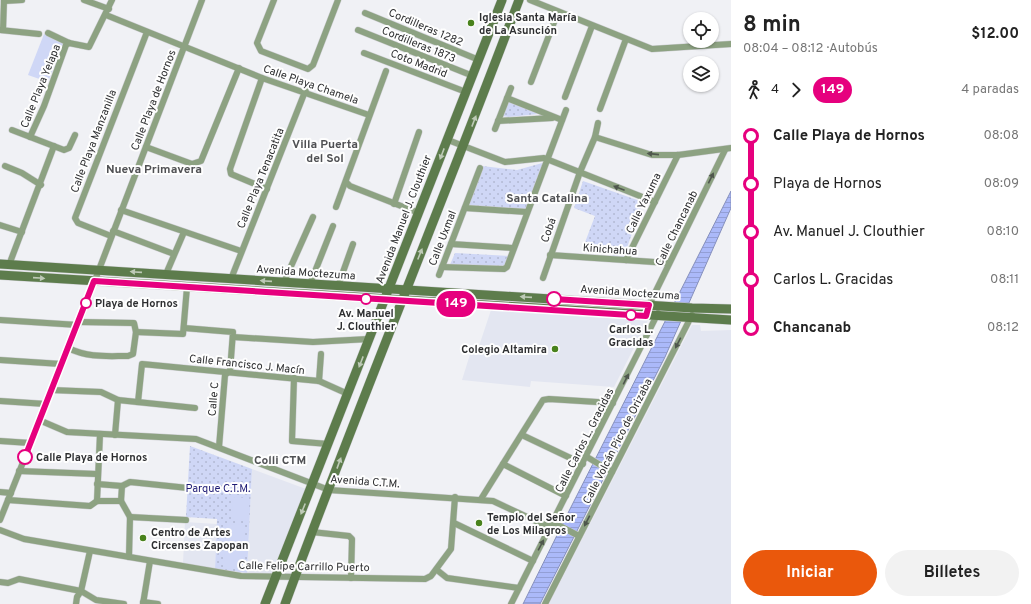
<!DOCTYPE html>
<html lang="es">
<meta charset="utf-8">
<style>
:root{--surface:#fff;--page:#f2f2f2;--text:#222;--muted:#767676;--accent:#ea580c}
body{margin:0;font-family:Overpass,sans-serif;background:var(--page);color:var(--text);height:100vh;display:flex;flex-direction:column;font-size:15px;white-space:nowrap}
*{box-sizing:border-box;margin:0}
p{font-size:13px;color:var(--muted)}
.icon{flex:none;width:22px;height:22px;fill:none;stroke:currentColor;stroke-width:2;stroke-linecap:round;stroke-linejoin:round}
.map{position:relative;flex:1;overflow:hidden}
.panel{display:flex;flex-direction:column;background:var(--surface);width:300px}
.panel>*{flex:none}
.badge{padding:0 8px;border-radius:13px;font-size:14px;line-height:26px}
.buttons{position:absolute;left:683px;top:12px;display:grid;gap:8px}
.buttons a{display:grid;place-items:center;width:36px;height:36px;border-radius:50%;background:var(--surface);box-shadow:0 1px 3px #0004;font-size:20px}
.map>.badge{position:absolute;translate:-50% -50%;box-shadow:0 0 0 2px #fff}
.legs{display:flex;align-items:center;gap:6px;height:44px;padding:0 12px;font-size:13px}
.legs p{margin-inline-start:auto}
.summary{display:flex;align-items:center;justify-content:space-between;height:68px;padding:0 12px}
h1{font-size:22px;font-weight:700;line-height:30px}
.action{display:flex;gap:8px;margin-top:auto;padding:8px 12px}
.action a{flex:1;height:46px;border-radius:24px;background:var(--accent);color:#fff;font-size:16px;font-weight:700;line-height:46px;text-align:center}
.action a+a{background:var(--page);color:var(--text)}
ul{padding:0 12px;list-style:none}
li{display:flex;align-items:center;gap:14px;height:48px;font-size:15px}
li i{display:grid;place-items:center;width:6px;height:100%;margin:0 5px;background:currentColor}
li i::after{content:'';width:10px;height:10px;margin:-5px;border:3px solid;border-radius:50%;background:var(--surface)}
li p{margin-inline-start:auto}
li:first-child i{background:linear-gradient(#0000 50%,currentColor 0)}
li:last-child i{background:linear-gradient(currentColor 50%,#0000 0)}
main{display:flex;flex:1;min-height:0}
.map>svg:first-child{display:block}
.built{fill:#e3e6f1}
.grass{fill:url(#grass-dots)}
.garden{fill:#cfd7f6}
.water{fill:url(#water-rules);stroke:#8690bd}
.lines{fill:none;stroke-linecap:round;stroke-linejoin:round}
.street-casing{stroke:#cdced2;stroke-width:7}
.secondary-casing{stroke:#cdced2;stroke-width:10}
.street{stroke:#8da282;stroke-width:6}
.secondary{stroke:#5d7c4c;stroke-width:9}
.oneway{fill:#becab7}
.oneway2{fill:#4f574d}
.line-1-casing{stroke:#fff;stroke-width:9}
.line-1{stroke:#e6007e;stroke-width:6}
.poi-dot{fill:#49821c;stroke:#fefefe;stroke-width:1.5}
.stop-1-dot{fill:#fff;stroke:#e6007e;stroke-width:2}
.labels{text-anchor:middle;stroke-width:4;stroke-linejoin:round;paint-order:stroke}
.poi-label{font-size:11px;font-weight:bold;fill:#2e2f31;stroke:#fefefe;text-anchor:start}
.street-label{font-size:11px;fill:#2e2f31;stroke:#fefefe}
.stop-label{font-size:11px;font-weight:bold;fill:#2e2f31;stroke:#fefefe;text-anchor:start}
.park-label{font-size:11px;fill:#1f1c75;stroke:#fefefe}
.neighbourhood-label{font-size:12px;font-weight:bold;fill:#505154;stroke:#fefefe}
</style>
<main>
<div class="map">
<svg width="731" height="604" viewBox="0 0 731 604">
<defs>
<pattern id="grass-dots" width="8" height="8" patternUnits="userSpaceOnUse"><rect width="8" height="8" fill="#cfd7f6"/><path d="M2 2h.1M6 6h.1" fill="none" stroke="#b2b9d3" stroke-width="1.8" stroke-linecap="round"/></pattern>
<pattern id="water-rules" width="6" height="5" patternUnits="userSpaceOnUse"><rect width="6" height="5" fill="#abb9f9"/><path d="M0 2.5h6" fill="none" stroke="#939fd6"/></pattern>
</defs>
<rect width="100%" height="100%" fill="#f0f1f5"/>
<g class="built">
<path d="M491,310L563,315L648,320L614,387L531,381L530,387L462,380L472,348L478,349Z"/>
<path d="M692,325H700L701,331L731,330V604H549Z"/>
<path d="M252,469L306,489L274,573H247Z"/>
<path d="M185,522L217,524L215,569L183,563Z"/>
</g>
<g class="grass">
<path d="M508,101L535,112L538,114L509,117L502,116Z"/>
<path d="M546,162L527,212L465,208L482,166L517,170Z"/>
<path d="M583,181L643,202L623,259L584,245L595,216L574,208Z"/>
<path d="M455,253L510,256L504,269L449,267Z"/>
<path d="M190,446L252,469L247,573L215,569L217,519L186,517Z"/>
</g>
<g class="garden">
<path d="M44,34L64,42L48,82L28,75Z"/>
<path d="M233,497L248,498L247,520L232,519Z"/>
<path d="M226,524L245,525L243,569L224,568Z"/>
</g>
<path class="water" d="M731,191V208L665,357L540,604H523L568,513Z"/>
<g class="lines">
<g class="street-casing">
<g id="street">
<path d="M84,0L109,9"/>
<path d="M274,0L257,43L261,51L308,69L313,65L338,0"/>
<path d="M530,0L652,49L731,44"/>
<path d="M4,1L22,0"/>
<path d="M365,13L479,60"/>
<path d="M106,15L262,78L369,115"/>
<path d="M0,30L39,34"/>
<path d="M3,30L4,0"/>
<path d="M358,30L473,76"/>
<path d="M48,33L69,43L89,47L112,0"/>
<path d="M364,53L466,92"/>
<path d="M262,78L230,169L231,174L267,189"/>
<path d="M531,82L558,12"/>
<path d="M565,97L592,26"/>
<path d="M507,98L562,120"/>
<path d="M600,109L626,39"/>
<path d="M498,121L552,118"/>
<path d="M495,129L511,88"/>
<path d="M12,130L64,150L69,148L75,135"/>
<path d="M30,137L44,106L66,45L69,43"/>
<path d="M595,137L652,155H678L731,148"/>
<path d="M448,140L505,162L544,158L655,202"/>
<path d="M146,147L192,164L201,161L239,68"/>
<path d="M5,166L22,173L41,185"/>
<path d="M347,183L350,186L419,213"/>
<path d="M394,204L419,132"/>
<path d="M336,207L386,71"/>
<path d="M465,208L527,212"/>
<path d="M121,210L241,251"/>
<path d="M0,225L22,232"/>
<path d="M113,231L174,254"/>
<path d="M111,236L78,223L75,218L147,32"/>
<path d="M451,244L513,248"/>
<path d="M550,255L669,263"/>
<path d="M626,260L678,155"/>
<path d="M9,265L54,146"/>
<path d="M442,267L504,269L507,267L566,110"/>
<path d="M166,274L184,232"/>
<path d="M439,275L480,168"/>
<path d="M543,278L580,172L595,137L598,123"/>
<path d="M231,279L308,84"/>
<path d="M284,282L313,217"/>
<path d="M310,284L333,226"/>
<path d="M338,286L353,244"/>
<path d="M646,316L649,305L725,150"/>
<path d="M0,320L78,325"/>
<path d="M184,328L233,332L230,371L225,375L219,447"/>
<path d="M136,332L183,334L187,287"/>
<path d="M233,337L313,342L369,339"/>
<path d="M68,348C89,358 105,356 128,356L133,354L136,332L134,323L79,322"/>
<path d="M0,360L61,364"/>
<path d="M294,378L292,441L328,444"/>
<path d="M319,381L321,354"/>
<path d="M51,390L101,392L118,400L195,408"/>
<path d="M0,401L46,404"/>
<path d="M138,402L142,364L319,381L348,394"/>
<path d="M39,420L67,432L196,439L329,490L493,501L540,523L549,526H560L579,536"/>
<path d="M115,435L118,400"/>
<path d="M522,435L583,464"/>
<path d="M0,441L30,443"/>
<path d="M587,457L612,472"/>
<path d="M503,464L566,496"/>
<path d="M19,471L97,474"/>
<path d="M97,484L122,486L130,482L188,488"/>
<path d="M0,492L11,493"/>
<path d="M481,499L543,400L549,399L613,403"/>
<path d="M8,500L90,506L97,501"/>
<path d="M97,501L100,434"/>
<path d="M97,501H121"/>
<path d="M121,501L130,517"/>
<path d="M121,501L122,486"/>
<path d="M130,517L186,520"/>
<path d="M0,520L79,322L202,0"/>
<path d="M454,523L533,561"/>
<path d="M0,530L24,539L241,576L425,579L431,576L451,549L455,497"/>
<path d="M312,532L349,536L352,539L351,578"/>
<path d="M129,557L130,517"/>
<path d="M437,570L447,578L519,588"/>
<path d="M0,582L8,583L19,579L81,591L96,600L124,604"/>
<path d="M143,602L158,604"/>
<path d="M76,604L77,597L81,591L90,551"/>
<path d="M143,604L150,561"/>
<path d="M511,604L658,313"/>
<path d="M545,604L692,315"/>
</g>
</g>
<g class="secondary-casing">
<g id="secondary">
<path d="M0,264L692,308L731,309"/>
<path d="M0,275L731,320"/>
<path d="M265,604L502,0"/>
<path d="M285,604C360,401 443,202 519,0"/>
</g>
</g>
<use href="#street" class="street"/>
<use href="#secondary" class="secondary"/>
</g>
<defs><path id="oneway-solid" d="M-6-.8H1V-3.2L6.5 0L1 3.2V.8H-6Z"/></defs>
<g class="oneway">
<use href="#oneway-solid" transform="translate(474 121) rotate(-69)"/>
<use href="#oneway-solid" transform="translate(442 154) rotate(111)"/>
<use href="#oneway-solid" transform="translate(420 254) rotate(-68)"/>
<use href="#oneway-solid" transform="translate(136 272) rotate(-176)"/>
<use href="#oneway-solid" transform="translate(39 278) rotate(4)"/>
<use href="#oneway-solid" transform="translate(266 281) rotate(-176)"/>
<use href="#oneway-solid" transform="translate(526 297) rotate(-176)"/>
<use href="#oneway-solid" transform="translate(361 362) rotate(111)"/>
<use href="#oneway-solid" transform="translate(339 463) rotate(-70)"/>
<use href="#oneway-solid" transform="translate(303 509) rotate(112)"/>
</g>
<g class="oneway2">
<use href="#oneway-solid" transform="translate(653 154) rotate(-174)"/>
<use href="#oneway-solid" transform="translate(711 178) rotate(-64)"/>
<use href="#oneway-solid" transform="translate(619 188) rotate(-159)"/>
<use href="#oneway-solid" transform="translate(678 343) rotate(117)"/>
<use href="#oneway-solid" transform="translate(626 379) rotate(-63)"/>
<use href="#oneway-solid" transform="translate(587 521) rotate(117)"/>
<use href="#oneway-solid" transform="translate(541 545) rotate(-62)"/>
</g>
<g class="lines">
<g class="line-1-casing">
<path id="line-1" d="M25,457L94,281L646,316L649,305L554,299"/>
</g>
<use href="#line-1" class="line-1"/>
</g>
<g class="poi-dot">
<circle cx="471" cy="23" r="4"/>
<circle cx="555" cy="349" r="4"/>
<circle cx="479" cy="523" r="4"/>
<circle cx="143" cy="538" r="4"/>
</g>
<g class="stop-1-dot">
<circle cx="366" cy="299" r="5"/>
<circle cx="554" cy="299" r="7"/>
<circle cx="86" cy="303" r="5"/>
<circle cx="631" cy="315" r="5"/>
<circle cx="25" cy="457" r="7"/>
</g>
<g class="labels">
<g class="poi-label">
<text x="479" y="21">Iglesia Santa María<tspan x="479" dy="13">de La Asunción</tspan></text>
<text x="547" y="353" text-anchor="end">Colegio Altamira</text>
<text x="487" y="521">Templo del Señor<tspan x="487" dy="13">de Los Milagros</tspan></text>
<text x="151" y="536">Centro de Artes<tspan x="151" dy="13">Circenses Zapopan</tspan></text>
</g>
<g class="street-label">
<text transform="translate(426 27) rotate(23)" y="4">Cordilleras 1282</text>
<text transform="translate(419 44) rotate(22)" y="4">Cordilleras 1873</text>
<text transform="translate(419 63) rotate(21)" y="4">Coto Madrid</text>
<text transform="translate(311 84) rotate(19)" y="4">Calle Playa Chamela</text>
<text transform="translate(40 86) rotate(-68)" y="4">Calle Playa Yelapa</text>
<text transform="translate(153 100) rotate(-69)" y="4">Calle Playa de Hornos</text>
<text transform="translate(93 141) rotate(-69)" y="4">Calle Playa Manzanilla</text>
<text transform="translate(260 178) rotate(-68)" y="4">Calle Playa Tenacatita</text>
<text transform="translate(643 203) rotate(-64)" y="4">Calle Yaxuma</text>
<text transform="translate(403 219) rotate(-69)" y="4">Avenida Manuel J. Clouthier</text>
<text transform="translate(676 228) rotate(-64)" y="4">Calle Chancanab</text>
<text transform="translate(548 230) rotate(-70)" y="4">Cobá</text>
<text transform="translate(442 238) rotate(-69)" y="4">Calle Uxmal</text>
<text transform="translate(610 249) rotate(4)" y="4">Kinichahua</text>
<text transform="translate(306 272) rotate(4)" y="4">Avenida Moctezuma</text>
<text transform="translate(630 292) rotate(4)" y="4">Avenida Moctezuma</text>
<text transform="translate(247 364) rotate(6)" y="4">Calle Francisco J. Macín</text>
<text transform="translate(213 399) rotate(-85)" y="4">Calle C</text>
<text transform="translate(584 440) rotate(-63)" y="4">Calle Carlos L. Gracidas</text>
<text transform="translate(617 441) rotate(-63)" y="4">Calle Volcán Pico de Orizaba</text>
<text transform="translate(365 481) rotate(4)" y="4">Avenida C.T.M.</text>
<text transform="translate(304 566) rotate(1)" y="4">Calle Felipe Carrillo Puerto</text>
</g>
<g class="stop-label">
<text x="95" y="307">Playa de Hornos</text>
<text x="366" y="317" text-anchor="middle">Av. Manuel<tspan x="366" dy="13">J. Clouthier</tspan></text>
<text x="631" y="333" text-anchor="middle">Carlos L.<tspan x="631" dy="13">Gracidas</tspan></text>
<text x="36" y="461">Calle Playa de Hornos</text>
</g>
<g class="park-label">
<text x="218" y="492">Parque C.T.M.</text>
</g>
<g class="neighbourhood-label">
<text x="325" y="148">Villa Puerta<tspan x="325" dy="14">del Sol</tspan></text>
<text x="154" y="173">Nueva Primavera</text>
<text x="547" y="202">Santa Catalina</text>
<text x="280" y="464">Colli CTM</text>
</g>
</g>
</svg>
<div class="buttons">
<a><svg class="icon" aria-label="locate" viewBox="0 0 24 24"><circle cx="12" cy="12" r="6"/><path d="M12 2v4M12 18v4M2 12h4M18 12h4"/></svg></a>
<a><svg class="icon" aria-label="layers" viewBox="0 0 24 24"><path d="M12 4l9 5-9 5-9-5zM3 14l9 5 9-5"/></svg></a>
</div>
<b class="badge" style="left:456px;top:304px;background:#e6007e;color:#fff">149</b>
</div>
<section class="panel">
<div class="summary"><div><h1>8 min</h1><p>08:04 – 08:12 · Autobús</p></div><b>$12.00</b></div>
<div class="legs"><svg class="icon" aria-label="walk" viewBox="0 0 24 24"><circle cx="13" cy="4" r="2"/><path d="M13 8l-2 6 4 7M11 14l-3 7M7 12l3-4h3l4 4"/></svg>4<svg class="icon" aria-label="forward" viewBox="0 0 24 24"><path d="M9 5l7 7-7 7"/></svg><b class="badge" style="background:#e6007e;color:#fff">149</b><p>4 paradas</p></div>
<ul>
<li><i style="color:#e6007e"></i><b>Calle Playa de Hornos</b><p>08:08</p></li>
<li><i style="color:#e6007e"></i><span>Playa de Hornos</span><p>08:09</p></li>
<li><i style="color:#e6007e"></i><span>Av. Manuel J. Clouthier</span><p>08:10</p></li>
<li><i style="color:#e6007e"></i><span>Carlos L. Gracidas</span><p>08:11</p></li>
<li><i style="color:#e6007e"></i><b>Chancanab</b><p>08:12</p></li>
</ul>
<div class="action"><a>Iniciar</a><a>Billetes</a></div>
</section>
</main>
